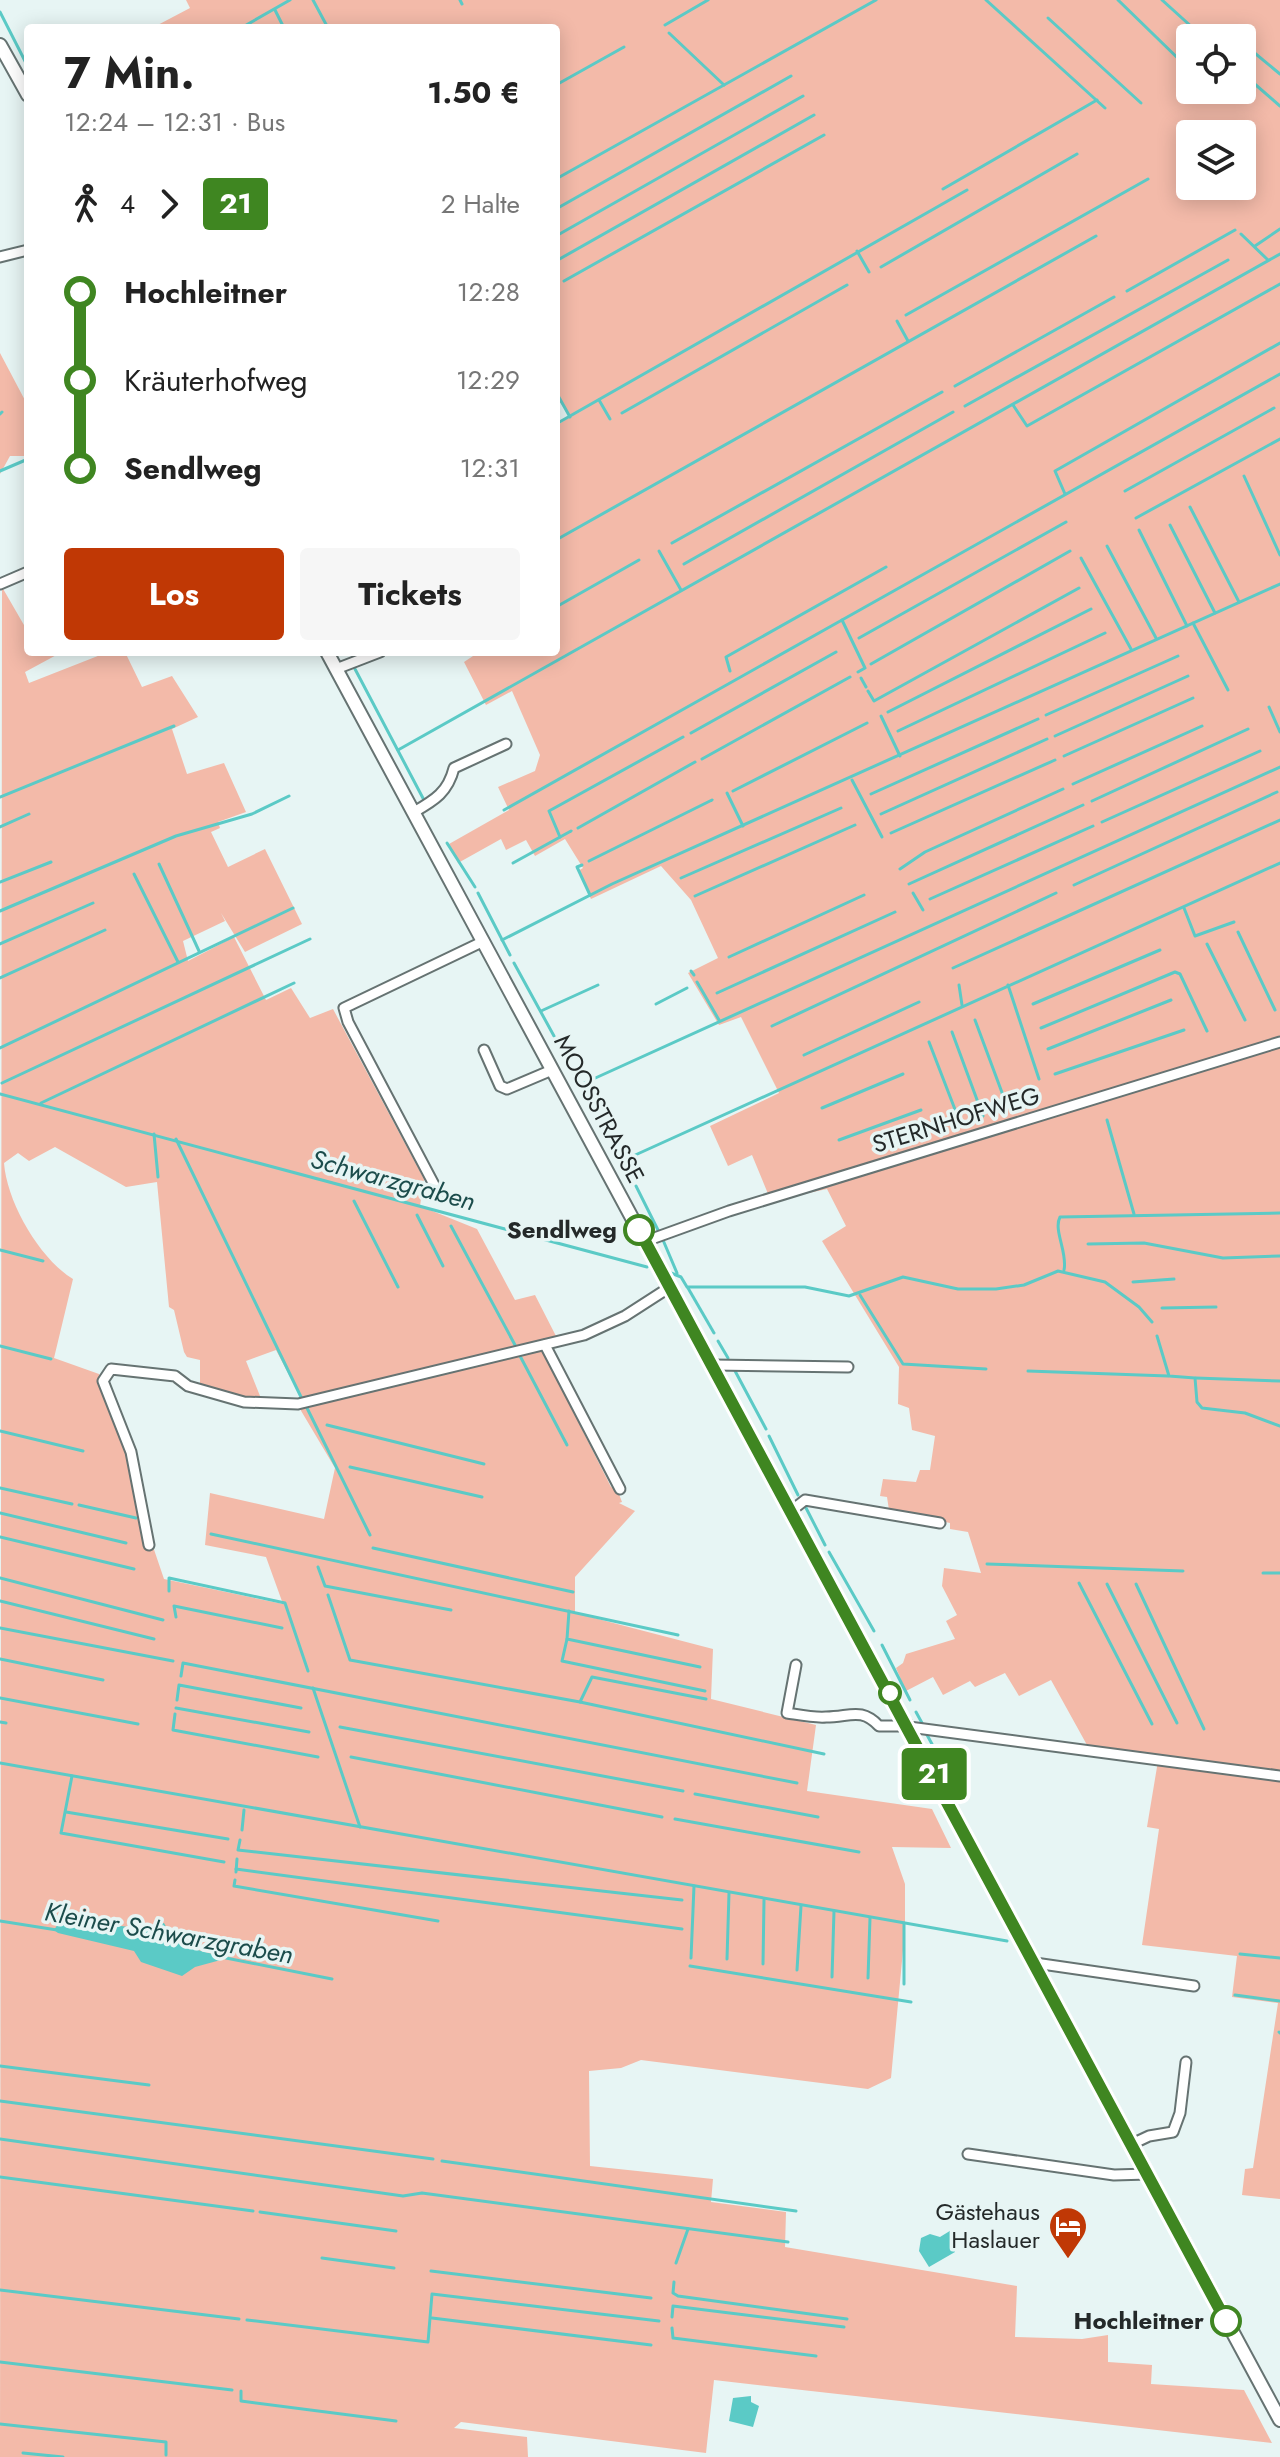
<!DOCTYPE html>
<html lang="de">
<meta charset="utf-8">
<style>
:root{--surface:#fff;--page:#f6f6f6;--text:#222;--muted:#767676;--accent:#c03805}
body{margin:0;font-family:Jost,sans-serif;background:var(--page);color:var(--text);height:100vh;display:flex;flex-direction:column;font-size:30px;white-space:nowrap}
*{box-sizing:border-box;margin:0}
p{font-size:26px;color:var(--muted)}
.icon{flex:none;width:44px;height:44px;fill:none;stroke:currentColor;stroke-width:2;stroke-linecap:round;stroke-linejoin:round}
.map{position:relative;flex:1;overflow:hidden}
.drawer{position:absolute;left:24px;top:24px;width:536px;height:632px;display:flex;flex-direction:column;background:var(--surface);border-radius:8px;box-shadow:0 4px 20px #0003}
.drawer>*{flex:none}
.badge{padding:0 16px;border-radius:6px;font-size:28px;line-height:52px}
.controls{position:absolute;left:1176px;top:24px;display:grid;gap:16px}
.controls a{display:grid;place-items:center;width:80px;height:80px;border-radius:8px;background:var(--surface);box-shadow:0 4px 20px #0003;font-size:40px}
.map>.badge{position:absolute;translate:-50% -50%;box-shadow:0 0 0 4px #fff}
.legs{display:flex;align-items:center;gap:12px;height:88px;padding:0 40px;font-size:26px}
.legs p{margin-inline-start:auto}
.head{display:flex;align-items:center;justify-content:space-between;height:136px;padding:0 40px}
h1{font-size:44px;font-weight:700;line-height:60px}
.action{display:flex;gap:16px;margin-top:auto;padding:16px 40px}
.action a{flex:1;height:92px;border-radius:8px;background:var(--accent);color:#fff;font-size:32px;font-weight:700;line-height:92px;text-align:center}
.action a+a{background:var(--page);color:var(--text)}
ul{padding:0 40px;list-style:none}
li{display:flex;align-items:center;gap:28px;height:88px;font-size:30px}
li i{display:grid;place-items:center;width:12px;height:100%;margin:0 10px;background:currentColor}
li i::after{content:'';width:20px;height:20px;margin:-10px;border:6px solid;border-radius:50%;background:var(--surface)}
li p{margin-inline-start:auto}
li:first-child i{background:linear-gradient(#0000 50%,currentColor 0)}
li:last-child i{background:linear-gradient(currentColor 50%,#0000 0)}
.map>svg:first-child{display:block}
.green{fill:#f3baa9;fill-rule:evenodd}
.water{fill:#5bcac6}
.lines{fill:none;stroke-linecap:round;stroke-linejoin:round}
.stream{stroke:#5bcac6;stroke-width:3}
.minor-casing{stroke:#667372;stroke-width:13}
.tertiary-casing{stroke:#667372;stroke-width:16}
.minor{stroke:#fff;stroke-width:9}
.tertiary{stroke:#fff;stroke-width:12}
.line-1-casing{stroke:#fff;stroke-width:18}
.line-1{stroke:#3f8621;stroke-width:12}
.stop-1-dot{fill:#fff;stroke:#3f8621;stroke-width:4}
.labels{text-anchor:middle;stroke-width:7;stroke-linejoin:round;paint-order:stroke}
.street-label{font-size:24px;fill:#242929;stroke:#e7f5f4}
.stop-label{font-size:24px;font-weight:bold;fill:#242929;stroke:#e7f5f4;text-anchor:end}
.poi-label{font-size:24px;fill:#242929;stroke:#e7f5f4;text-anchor:end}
.water-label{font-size:26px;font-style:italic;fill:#1b4c4b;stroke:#e7f5f4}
</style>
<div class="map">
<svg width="1280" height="2457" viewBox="0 0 1280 2457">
<rect width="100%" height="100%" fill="#e7f5f4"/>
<g class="green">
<path d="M186,0H1280V2199L1242,2195L1245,2169L1253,2168L1278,2003L1232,1997L1237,1956L1142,1945L1159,1829L1147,1827L1159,1755L1087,1745L1051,1680L1019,1696L1005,1673L975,1687L970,1681L943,1695L933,1677L906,1691L896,1668L903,1663L906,1654L955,1639L946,1621L957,1615L942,1586L944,1568L981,1573L968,1532L950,1529V1523L889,1510L887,1497L880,1496L883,1479L916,1482L920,1470H930L935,1436L912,1430L909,1408L898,1404L899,1367L822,1241L846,1226L827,1189L771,1201L752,1155L728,1166L710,1126L779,1093L741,1017L719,1025L688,973L718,958L691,900L661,866L591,899L578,871L583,868L565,839L535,856L526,840L506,850L501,839L458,863L449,844L509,810L498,787L535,771L540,755L512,691L486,705L464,662L479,652H556V426L570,417L556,396V28H152L190,8ZM1190,38H1242V90H1190ZM1190,134H1242V186H1190Z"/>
<path d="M0,353L28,406V456H10L0,474Z"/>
<path d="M2,587L28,632V652H62L25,672L29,683L108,652H125L142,687L172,676L198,717L172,729L187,774L224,763L246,812L218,822L220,828L211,832L228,867L265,849L302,924L245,952L221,913L225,921L183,941L188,961L234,937L266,1000L291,988L310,1018L333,1009L424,1179L420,1206L477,1229L515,1300L535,1295L558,1340L539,1341L543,1352L611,1487L617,1489L622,1502L619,1503L635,1511L575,1577V1613L713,1649L711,1699L816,1725L807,1791L932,1809L951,1848L892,1847L905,1884V1929L891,2078L868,2089L641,2060L621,2068L589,2071L590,2166L713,2179L711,2202L786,2212L785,2247L1017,2286L1015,2337L1082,2339L1108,2335V2362L1152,2365L1151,2384L1244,2390L1272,2443L714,2380L706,2453L461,2422L454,2428L527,2437L528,2457H0ZM55,1147L126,1187L157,1182L169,1307L174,1310L184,1352L187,1357L200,1360V1388L262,1401L246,1361L276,1350L301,1398L300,1409L335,1468L324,1519L210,1493L205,1545L266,1557L283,1604L164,1579L146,1526L118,1412L99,1374L54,1358L73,1279C40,1259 7,1203 4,1163L18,1153L29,1161Z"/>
</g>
<g class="water">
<path d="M62,1918L136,1928L164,1923C177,1948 202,1951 228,1958L195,1967L182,1976L141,1962L134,1951L58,1933L54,1930Z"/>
<path d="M953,2229L955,2252L929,2267L919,2251L921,2238L930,2234L940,2237Z"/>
<path d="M751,2396V2402L759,2406L753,2427L729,2421L733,2398Z"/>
</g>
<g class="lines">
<g class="stream">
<path d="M313,0L328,28"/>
<path d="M460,0L462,4"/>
<path d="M986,0L1105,108"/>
<path d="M1118,0L1190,70"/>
<path d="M1162,0L1204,38"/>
<path d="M275,10L284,28"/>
<path d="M0,12L28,67"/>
<path d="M1048,18L1141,103"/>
<path d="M665,25L708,0"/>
<path d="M473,27V28"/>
<path d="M241,28L290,0"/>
<path d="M669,33L724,85"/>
<path d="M1245,45L1280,74"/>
<path d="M1242,73L1280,106"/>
<path d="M556,85L624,47"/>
<path d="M556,179L876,0"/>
<path d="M943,189L1097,100"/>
<path d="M556,209L791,76"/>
<path d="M1241,234L1268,260"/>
<path d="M556,236L803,96"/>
<path d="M1255,246L1280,229"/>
<path d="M857,251L869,272"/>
<path d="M556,261L814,115"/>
<path d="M881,267L1077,154"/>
<path d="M564,281L824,135"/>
<path d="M1127,291L1235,230"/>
<path d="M906,315L1148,179"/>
<path d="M897,321L908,341"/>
<path d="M955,386L1114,297"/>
<path d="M556,392L570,417"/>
<path d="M599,400L610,419"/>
<path d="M1013,405L1027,426L1280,284"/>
<path d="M965,406L1228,260"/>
<path d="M622,413L847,285"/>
<path d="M0,414L2,412"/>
<path d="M556,424L967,190"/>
<path d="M0,471L28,459"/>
<path d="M1244,476L1280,555"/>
<path d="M1125,491L1274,408"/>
<path d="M1065,494L1055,471L1280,343"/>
<path d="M1190,507L1239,602"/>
<path d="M1136,518L1280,439"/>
<path d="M1170,525L1215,613"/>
<path d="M1139,530L1187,626"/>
<path d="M556,540L1096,236"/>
<path d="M672,543L942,392"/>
<path d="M1107,546L1156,638"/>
<path d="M659,551L681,590"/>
<path d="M1081,558L1131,649"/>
<path d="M684,564L953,412"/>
<path d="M556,607L639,560"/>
<path d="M1193,623L1228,690"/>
<path d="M859,638L1066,522"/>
<path d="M871,664L1070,551"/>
<path d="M355,669L425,802"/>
<path d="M730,671L726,657L886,567"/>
<path d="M858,672L865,668L842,620L1280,374"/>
<path d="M861,678L866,687"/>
<path d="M868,691L874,701L1079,588"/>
<path d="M1269,707L1280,732"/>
<path d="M888,712L1091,609"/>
<path d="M1046,715L1178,656"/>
<path d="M881,716L900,756"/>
<path d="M898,731L1105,633"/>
<path d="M691,733L836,652"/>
<path d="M1055,736L1188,676"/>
<path d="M398,750L1280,254"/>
<path d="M1064,756L1193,698"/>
<path d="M702,759L850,677"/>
<path d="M852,780L882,837"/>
<path d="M1073,784L1202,726"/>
<path d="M733,791L867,723"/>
<path d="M727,793L743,826"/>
<path d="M871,794L1038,719"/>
<path d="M0,797L174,726"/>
<path d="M1092,801L1248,729"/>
<path d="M504,810L842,620"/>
<path d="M881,814L1047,739"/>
<path d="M1102,822L1260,751"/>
<path d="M0,827L29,814"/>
<path d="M578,828L695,762"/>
<path d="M891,833L1055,760"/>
<path d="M560,837L549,811L683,737"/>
<path d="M447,843L475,887"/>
<path d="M589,861L712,800"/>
<path d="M513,863L571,831"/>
<path d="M159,864L199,951"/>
<path d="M582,865L577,867L590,895"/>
<path d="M900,869L925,852L1063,789"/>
<path d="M134,874L178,962"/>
<path d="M681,878L841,808"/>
<path d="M0,882L51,862"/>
<path d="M909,884L1083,805"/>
<path d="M1074,885L1277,792"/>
<path d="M478,893L510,955"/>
<path d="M913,893L923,910"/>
<path d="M695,896L855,825"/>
<path d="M930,899L1093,826"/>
<path d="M1184,908L1195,936L1234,922"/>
<path d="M0,911L176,836L252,814L289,796"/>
<path d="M1238,932L1275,1010"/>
<path d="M502,940L612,884L1280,584"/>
<path d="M0,944L93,903"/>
<path d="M1207,944L1245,1020"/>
<path d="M729,957L864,895"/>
<path d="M514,963L554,1036"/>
<path d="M953,968L1280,820"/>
<path d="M691,971L694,975"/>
<path d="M0,978L105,930"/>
<path d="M697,982L719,1020"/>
<path d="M959,985L962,1005"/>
<path d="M1008,985L1039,1079"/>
<path d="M717,993L895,912"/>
<path d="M656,1004L687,988"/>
<path d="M1033,1004L1160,950"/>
<path d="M541,1011L598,985"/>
<path d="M975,1020L1007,1106"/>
<path d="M772,1026L1056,893"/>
<path d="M1041,1028L1175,972L1180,974L1207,1031"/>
<path d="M952,1032L983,1116"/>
<path d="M929,1042L961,1125"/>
<path d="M557,1043L560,1048"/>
<path d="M0,1048L293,908"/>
<path d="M1048,1049L1171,1000"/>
<path d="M563,1054L599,1120"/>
<path d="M804,1055L919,1002"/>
<path d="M1055,1074L1184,1030"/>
<path d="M2,1083L310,939"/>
<path d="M580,1085L1280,767"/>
<path d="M0,1094L647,1267"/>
<path d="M41,1103L294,983"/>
<path d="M822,1108L903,1074"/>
<path d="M1107,1120L1134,1214"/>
<path d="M603,1126L623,1161"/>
<path d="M154,1134L158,1177"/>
<path d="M176,1139L302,1399"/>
<path d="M839,1140L921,1110"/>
<path d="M622,1161L1280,863"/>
<path d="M636,1186L659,1232"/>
<path d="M354,1201L398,1287"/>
<path d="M417,1215L443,1266"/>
<path d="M451,1226L515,1345"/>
<path d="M663,1240L677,1273"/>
<path d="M1088,1244L1144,1243L1223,1258L1280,1256"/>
<path d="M0,1250L43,1261"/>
<path d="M1064,1270C1068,1253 1053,1230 1060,1217L1280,1213"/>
<path d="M671,1273L681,1277L687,1287H805L849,1296L903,1277L958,1289H996L1024,1285L1058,1271L1105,1282L1139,1307L1152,1322"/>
<path d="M1133,1282L1174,1279"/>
<path d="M688,1288L714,1333"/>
<path d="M860,1295L903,1364L986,1369"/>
<path d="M1162,1308L1216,1307"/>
<path d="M1157,1336L1169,1376L1195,1378L1197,1402L1202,1408L1245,1413L1280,1426"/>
<path d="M718,1341L728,1358"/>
<path d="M0,1346L51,1359"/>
<path d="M519,1354L567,1445"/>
<path d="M734,1369L766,1429"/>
<path d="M1028,1371L1168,1376"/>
<path d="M1196,1378L1280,1381"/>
<path d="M306,1406L370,1535"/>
<path d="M327,1425L484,1464"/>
<path d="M0,1431L83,1451"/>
<path d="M769,1436L798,1495"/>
<path d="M350,1467L482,1497"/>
<path d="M0,1488L72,1504"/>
<path d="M804,1504L825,1545"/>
<path d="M79,1505L136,1518"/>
<path d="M0,1513L126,1543"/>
<path d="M211,1534L678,1635"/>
<path d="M0,1537L134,1569"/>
<path d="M373,1548L573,1592"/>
<path d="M829,1552L874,1631"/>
<path d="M987,1564L1183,1571"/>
<path d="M318,1567L325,1586L451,1610"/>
<path d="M1263,1573H1280"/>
<path d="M0,1578L163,1620"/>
<path d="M1079,1583L1152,1724"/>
<path d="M1107,1584L1177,1723"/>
<path d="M1136,1584L1204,1729"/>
<path d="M169,1591V1578L285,1603L308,1671"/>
<path d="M328,1595L350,1660L580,1702L824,1754"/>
<path d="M0,1601L154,1639"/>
<path d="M569,1611L567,1639L700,1667"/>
<path d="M176,1617L174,1606L282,1628"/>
<path d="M0,1628L173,1661"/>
<path d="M567,1639L562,1661L705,1691"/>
<path d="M882,1645L910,1700"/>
<path d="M0,1659L103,1680"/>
<path d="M181,1676L183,1663L797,1783"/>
<path d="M313,1688L360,1827"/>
<path d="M0,1698L138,1724"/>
<path d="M177,1700L179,1685L301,1708"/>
<path d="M580,1702L592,1677L706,1699"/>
<path d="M176,1708L309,1732"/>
<path d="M916,1712L922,1723"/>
<path d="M175,1714L173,1730L318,1757"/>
<path d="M0,1722L6,1723"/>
<path d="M340,1727L683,1791"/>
<path d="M926,1733L947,1772"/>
<path d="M351,1757L662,1817"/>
<path d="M0,1763L1007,1941"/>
<path d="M72,1776L61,1833L224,1862"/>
<path d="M695,1794L818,1817"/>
<path d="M66,1812L228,1839"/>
<path d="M675,1819L859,1852"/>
<path d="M242,1830L244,1810"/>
<path d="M240,1840L238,1850L682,1900"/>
<path d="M236,1869L682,1929"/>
<path d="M236,1872L237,1859"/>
<path d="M235,1880L234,1886L438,1921"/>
<path d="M0,1921L57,1930"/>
<path d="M1240,1954L1280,1958"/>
<path d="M226,1958L332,1979"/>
<path d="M691,1958L694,1886"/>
<path d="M727,1959L729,1893"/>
<path d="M763,1964L764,1900"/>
<path d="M690,1966L911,2002"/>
<path d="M797,1970L801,1906"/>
<path d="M832,1977L834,1911"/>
<path d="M868,1978L870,1918"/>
<path d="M904,1984V1923"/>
<path d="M1235,1995L1280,2001"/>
<path d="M1279,2032L1280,2033"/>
<path d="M0,2066L149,2085"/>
<path d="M0,2101L433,2159"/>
<path d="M0,2139L403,2196L422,2193L788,2242"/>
<path d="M442,2161L796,2211"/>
<path d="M0,2177L253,2211"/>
<path d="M260,2212L396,2231"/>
<path d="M322,2258L394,2268"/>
<path d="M676,2263L688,2229"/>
<path d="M431,2271L651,2298"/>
<path d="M674,2282L673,2293L678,2296L847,2319"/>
<path d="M0,2290L239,2319"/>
<path d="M672,2317L673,2306L844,2327"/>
<path d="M432,2318L651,2345"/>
<path d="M247,2320L428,2342L432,2294L659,2321"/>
<path d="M672,2328L673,2338L816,2356"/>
<path d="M0,2362L232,2390"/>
<path d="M241,2391V2401L396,2421"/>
<path d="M0,2424L166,2442V2455"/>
<path d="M23,2453L63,2457"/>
</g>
<g class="minor-casing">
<g id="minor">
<path d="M0,257L28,250"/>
<path d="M0,584L28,572"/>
<path d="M336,669L380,652"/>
<path d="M414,812C435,800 448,792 454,768L506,744"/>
<path d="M484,1050L500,1086L507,1089L552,1070"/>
<path d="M439,1194L348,1022L344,1008L484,941"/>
<path d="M646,1241L729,1211L1280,1042"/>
<path d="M545,1345L620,1489"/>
<path d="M713,1365L848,1367"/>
<path d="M791,1511L805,1500L940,1523"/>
<path d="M149,1545L131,1452L103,1381L111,1369L175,1376L188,1386L244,1402L298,1404L584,1335L625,1316L670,1287"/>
<path d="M796,1665L787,1713C800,1715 814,1718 826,1717C850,1717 861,1707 879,1726H899L907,1723"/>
<path d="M909,1727L1280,1776"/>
<path d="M1035,1963L1194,1986"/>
<path d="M1132,2144L1149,2136L1173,2132L1180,2113L1186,2062"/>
<path d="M968,2154L1114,2175L1148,2174"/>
</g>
</g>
<g class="tertiary-casing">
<g id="tertiary">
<path d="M0,45L28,95"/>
<path d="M327,652L1280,2420"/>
</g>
</g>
<use href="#minor" class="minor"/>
<use href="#tertiary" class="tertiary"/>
</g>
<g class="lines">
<g class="line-1-casing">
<path id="line-1" d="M639,1230L1226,2321"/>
</g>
<use href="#line-1" class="line-1"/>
</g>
<defs>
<g id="hotel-pin" transform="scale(2)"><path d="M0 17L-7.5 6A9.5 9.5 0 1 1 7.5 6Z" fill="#c03805" stroke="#e7f5f4"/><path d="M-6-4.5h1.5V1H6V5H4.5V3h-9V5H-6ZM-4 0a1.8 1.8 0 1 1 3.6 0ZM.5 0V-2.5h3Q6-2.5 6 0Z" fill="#fff"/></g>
</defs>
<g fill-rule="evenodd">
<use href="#hotel-pin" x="1068" y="2226"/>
</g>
<g class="stop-1-dot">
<circle cx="639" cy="1230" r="14"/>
<circle cx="890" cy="1693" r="10"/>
<circle cx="1226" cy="2321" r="14"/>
</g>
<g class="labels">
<g class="street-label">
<text transform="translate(599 1109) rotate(62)" y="8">MOOSSTRASSE</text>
<text transform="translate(956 1120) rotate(-17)" y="8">STERNHOFWEG</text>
</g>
<g class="stop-label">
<text x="617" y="1238">Sendlweg</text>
<text x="1204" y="2329">Hochleitner</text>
</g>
<g class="poi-label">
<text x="1040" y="2220">Gästehaus<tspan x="1040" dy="28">Haslauer</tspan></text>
</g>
<g class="water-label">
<text transform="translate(393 1180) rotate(15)" y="9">Schwarzgraben</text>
<text transform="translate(169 1933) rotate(10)" y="9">Kleiner Schwarzgraben</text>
</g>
</g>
</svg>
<div class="controls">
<a><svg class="icon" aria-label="locate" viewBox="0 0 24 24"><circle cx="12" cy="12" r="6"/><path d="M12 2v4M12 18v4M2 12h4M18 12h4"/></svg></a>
<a><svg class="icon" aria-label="layers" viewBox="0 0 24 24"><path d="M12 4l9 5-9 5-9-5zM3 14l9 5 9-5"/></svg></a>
</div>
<b class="badge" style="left:934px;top:1774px;background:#3f8621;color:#fff">21</b>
<section class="drawer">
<div class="head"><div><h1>7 Min.</h1><p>12:24 – 12:31 · Bus</p></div><b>1.50 €</b></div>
<div class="legs"><svg class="icon" aria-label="walk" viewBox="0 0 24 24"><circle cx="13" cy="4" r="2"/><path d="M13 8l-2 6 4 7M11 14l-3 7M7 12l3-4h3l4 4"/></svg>4<svg class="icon" aria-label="forward" viewBox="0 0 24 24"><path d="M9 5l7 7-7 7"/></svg><b class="badge" style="background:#3f8621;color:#fff">21</b><p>2 Halte</p></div>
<ul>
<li><i style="color:#3f8621"></i><b>Hochleitner</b><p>12:28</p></li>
<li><i style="color:#3f8621"></i><span>Kräuterhofweg</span><p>12:29</p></li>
<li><i style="color:#3f8621"></i><b>Sendlweg</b><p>12:31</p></li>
</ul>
<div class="action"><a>Los</a><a>Tickets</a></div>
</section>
</div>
